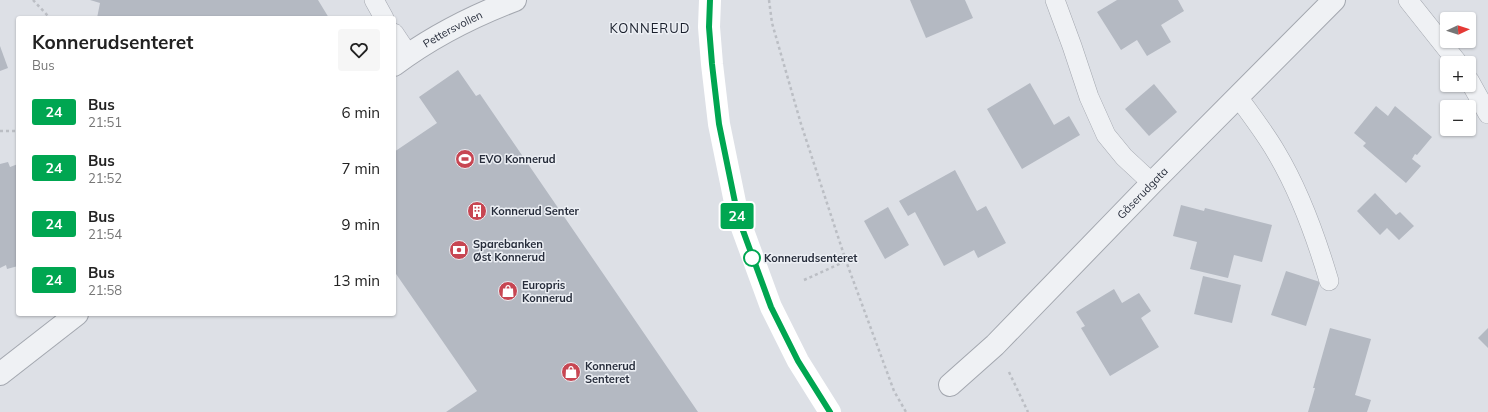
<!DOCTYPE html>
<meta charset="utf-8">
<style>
:root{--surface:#fff;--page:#f6f6f6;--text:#222;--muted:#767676}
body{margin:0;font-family:Mulish,sans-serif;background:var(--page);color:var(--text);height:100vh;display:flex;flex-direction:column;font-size:15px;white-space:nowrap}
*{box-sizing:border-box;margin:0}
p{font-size:13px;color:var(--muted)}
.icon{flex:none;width:22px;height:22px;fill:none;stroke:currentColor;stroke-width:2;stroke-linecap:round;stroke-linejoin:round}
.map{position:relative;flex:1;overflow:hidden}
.details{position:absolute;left:16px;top:16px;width:380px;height:300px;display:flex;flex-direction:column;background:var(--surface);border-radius:4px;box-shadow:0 1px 3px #0004}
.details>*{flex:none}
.badge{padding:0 8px;border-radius:3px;font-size:14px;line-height:26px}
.needle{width:26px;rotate:86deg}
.tools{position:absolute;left:1440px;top:12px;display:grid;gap:8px}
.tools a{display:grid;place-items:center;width:36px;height:36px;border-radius:4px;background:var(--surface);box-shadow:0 1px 3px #0004;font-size:20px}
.map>.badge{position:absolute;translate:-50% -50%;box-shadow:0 0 0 2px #fff}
.round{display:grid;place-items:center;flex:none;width:42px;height:42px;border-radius:4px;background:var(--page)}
.headline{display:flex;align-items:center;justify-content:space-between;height:68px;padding:0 16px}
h1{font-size:19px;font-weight:700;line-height:30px}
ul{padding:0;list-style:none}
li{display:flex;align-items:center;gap:12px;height:56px;padding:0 16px}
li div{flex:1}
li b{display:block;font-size:15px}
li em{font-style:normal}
li .badge{min-width:44px;font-weight:700;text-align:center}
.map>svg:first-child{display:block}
.building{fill:#b4b9c2}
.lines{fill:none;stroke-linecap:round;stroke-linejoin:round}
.lane-casing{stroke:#a3a7af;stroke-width:20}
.street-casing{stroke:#a3a7af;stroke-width:24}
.path{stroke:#bbbec4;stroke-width:2.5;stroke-dasharray:3 3;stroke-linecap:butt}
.lane{stroke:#eff1f4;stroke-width:19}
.street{stroke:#eff1f4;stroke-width:22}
.secondary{stroke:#fff;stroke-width:22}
.line-casing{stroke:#fff;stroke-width:9}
.line{stroke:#00a651;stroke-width:6}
.stop-dot{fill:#fff;stroke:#00a651;stroke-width:2}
.labels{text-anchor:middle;stroke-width:3;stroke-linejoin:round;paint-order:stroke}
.street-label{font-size:11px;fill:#272d3b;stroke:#eceff4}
.poi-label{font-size:11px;font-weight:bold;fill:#272d3b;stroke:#eceff4;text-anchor:start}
.stop-label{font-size:11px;font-weight:bold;fill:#272d3b;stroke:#eceff4;text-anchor:start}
.quarter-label{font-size:13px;letter-spacing:1px;fill:#191f2c;stroke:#eceff4}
</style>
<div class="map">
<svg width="1488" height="412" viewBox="0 0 1488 412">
<rect width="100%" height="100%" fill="#dde0e6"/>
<g class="building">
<path d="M90,0H318L329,18H97L100,3Z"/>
<path d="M910,0H965L973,18L926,38Z"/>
<path d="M1117,0H1178L1184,11L1161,25L1171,42L1147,56L1137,40L1121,50L1097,12Z"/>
<path d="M0,46L8,68L0,71Z"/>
<path d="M458,70L476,96L480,94L698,412H446L477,391L394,271V152L437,123L419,97Z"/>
<path d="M1030,83L1054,125L1069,116L1080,135L1022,169L987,109Z"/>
<path d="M1154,84L1177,112L1149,136L1125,109Z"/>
<path d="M1376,106L1388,116L1395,106L1432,137L1417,155L1415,154L1412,159L1421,166L1406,183L1363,146L1366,143L1354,133Z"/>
<path d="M8,162L10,167L18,164V266L7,269L6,265L0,268V164Z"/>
<path d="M955,170L977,211L986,206L1006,243L978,258L974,250L944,266L915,212L908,216L899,201Z"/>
<path d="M1375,193L1396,215L1400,212L1414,226L1399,240L1387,228L1380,235L1357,211Z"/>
<path d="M1181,205L1204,211L1205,208L1272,225L1262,262L1234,255L1228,278L1190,269L1197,242L1173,236Z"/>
<path d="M888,207L909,245L885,259L864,221Z"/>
<path d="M1286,271L1320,282L1306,326L1271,315Z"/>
<path d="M1203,276L1241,285L1232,323L1194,314Z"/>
<path d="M1114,289L1122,303L1139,293L1151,311L1141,318L1159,347L1110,376L1081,328L1085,326L1076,312Z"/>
<path d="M1330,328L1371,339L1355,395L1371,400L1367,412H1308L1315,388H1313Z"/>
<path d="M1488,328V348L1478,338Z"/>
</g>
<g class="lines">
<g class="lane-casing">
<g id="lane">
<path d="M374,0L384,18"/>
<path d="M1055,0L1072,46L1089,97L1106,135L1124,157L1152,183"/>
<path d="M1408,0L1458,63"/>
<path d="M394,33L408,54"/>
<path d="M1469,80L1488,114"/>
<path d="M1238,97C1251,115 1265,133 1276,152C1300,192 1316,237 1329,281"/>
</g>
</g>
<g class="street-casing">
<g id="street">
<path id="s1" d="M394,65C430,38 473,16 515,0"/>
<path d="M0,374L77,314"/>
<path id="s2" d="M950,385L995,345L1152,183L1334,0"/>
</g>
</g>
<g class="path">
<path d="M33,0L50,18"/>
<path d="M769,0L772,23L801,124L846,261L894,391L906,412"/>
<path d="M0,131H18"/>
<path d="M804,280L846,261"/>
<path d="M1009,372L1028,412"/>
</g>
<use href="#lane" class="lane"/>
<use href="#street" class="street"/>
<path class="secondary" d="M710,0L709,27L712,64L719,124L738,217L771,307L798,361L830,412"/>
</g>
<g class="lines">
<g class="line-casing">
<path id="line" d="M710,0L709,27L712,64L719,124L738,217L771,307L798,361L830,412"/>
</g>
<use href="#line" class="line"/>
</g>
<defs>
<g id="stadium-disc" transform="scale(1)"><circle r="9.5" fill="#c74652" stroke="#eceff4"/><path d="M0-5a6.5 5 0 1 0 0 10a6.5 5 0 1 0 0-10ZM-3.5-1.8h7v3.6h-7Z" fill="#fff"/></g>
<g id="building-disc" transform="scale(1)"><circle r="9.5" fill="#c74652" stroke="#eceff4"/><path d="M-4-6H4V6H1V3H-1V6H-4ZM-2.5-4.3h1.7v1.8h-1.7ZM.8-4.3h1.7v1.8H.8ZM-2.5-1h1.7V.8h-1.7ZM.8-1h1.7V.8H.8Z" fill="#fff"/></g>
<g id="bank-disc" transform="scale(1)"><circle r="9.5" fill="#c74652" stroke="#eceff4"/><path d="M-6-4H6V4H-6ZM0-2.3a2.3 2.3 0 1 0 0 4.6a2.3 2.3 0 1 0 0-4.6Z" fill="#fff"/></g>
<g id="shop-disc" transform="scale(1)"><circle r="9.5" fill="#c74652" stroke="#eceff4"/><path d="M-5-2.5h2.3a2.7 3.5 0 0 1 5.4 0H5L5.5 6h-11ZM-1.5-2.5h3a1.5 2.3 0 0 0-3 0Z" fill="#fff"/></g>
</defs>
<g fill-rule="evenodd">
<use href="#stadium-disc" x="465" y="159"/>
<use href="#building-disc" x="477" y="211"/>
<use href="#bank-disc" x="459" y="250"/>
<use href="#shop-disc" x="508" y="291"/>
<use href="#shop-disc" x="571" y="372"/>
</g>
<circle class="stop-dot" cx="752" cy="258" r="8"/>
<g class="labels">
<g class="street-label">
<text dy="4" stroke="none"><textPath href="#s1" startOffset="69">Pettersvollen</textPath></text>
<text dy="4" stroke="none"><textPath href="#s2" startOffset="272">Gåserudgata</textPath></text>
</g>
<g class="poi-label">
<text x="479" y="163">EVO Konnerud</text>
<text x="491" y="215">Konnerud Senter</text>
<text x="473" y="248">Sparebanken<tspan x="473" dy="13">Øst Konnerud</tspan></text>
<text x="522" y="289">Europris<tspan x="522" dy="13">Konnerud</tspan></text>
<text x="585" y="370">Konnerud<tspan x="585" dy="13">Senteret</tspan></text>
</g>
<g class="stop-label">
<text x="764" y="262">Konnerudsenteret</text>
</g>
<g class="quarter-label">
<text x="650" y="33">KONNERUD</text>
</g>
</g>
</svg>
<div class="tools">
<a><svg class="needle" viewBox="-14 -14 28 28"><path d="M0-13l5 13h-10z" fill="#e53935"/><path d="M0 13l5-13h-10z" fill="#767676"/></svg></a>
<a>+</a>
<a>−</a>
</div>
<b class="badge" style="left:737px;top:216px;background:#00a651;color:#fff">24</b>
<section class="details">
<div class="headline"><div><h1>Konnerudsenteret</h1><p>Bus</p></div><a class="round"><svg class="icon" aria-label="heart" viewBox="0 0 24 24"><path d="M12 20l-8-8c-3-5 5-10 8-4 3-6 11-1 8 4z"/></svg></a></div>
<ul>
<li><span class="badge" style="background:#00a651;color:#fff">24</span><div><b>Bus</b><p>21:51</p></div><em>6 min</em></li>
<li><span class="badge" style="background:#00a651;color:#fff">24</span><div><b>Bus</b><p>21:52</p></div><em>7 min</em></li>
<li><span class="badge" style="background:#00a651;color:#fff">24</span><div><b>Bus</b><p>21:54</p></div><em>9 min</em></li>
<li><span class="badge" style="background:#00a651;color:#fff">24</span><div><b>Bus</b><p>21:58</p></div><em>13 min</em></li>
</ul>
</section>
</div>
